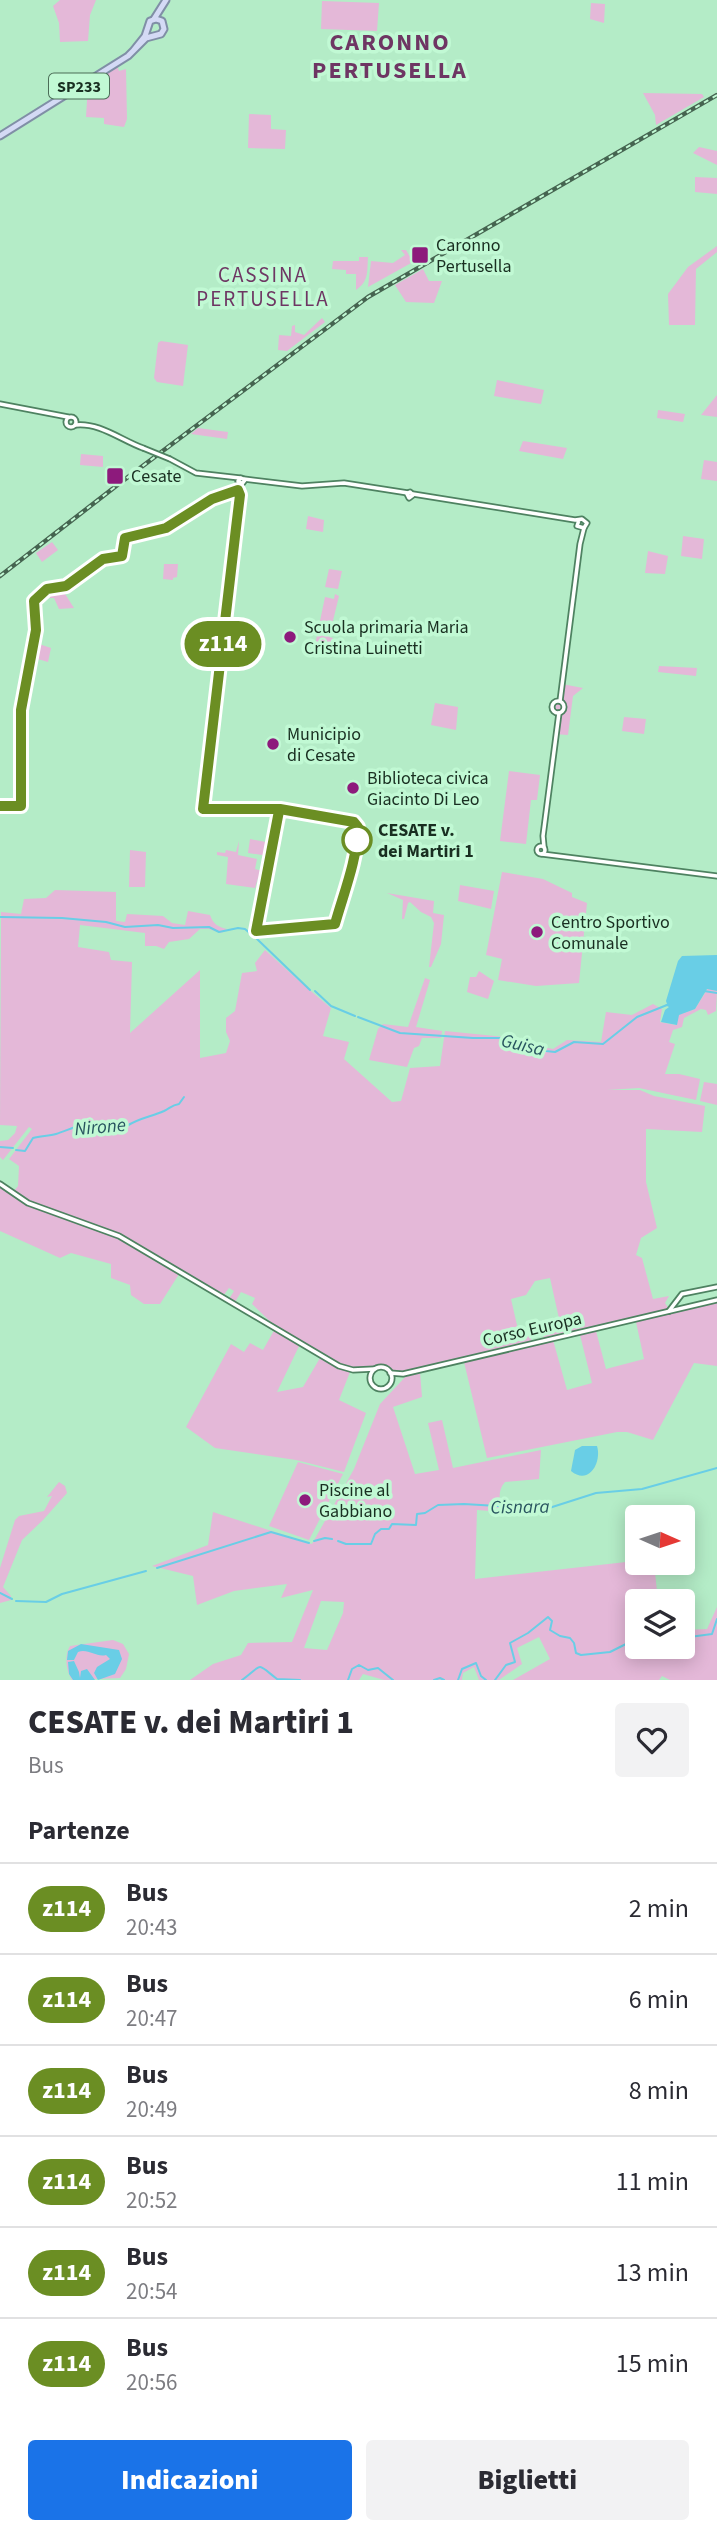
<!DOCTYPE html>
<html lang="it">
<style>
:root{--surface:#fff;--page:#f2f2f3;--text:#2b2b33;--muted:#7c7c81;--line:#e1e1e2;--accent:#1a73e8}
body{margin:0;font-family:"Source Sans 3",sans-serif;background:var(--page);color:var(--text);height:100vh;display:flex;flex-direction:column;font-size:26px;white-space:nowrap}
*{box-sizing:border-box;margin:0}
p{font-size:23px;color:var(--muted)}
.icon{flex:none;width:38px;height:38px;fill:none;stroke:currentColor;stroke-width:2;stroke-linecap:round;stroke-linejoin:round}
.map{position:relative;height:1680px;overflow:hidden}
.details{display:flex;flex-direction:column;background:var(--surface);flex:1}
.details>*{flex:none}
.badge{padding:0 14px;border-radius:23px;font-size:24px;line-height:46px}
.needle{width:46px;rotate:93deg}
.tools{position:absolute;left:625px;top:1505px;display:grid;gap:14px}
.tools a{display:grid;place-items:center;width:70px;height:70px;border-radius:7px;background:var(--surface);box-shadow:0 4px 18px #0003;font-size:35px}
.map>.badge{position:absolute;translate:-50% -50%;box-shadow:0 0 0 4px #fff}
h2{padding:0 28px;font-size:26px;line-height:63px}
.round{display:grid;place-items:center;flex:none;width:74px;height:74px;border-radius:7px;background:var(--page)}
.summary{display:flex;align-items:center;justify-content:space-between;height:119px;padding:0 28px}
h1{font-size:33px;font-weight:800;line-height:52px}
.button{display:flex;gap:14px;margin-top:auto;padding:14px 28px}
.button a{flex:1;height:80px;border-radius:7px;background:var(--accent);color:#fff;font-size:28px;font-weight:800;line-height:80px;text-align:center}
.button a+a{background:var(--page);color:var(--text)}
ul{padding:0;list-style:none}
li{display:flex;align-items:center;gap:21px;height:91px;padding:0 28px;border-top:2px solid var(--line)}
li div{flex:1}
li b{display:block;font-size:26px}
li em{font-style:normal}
li .badge{min-width:77px;font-weight:700;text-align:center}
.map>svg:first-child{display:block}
.green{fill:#e4b8d8;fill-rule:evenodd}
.water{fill:#69cee6}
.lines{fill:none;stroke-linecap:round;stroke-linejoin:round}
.stream{stroke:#69cee6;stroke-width:2}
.tertiary-casing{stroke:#4e8261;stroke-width:7}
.primary-casing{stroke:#808fa6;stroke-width:9}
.tertiary{stroke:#fff;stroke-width:3.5}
.primary{stroke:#d4daf5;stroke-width:5}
.rail-casing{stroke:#456450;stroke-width:4.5}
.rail{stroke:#c1f9d4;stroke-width:2;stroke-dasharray:5;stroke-linecap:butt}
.tertiary-bridge-casing{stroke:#4e8261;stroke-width:7;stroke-linecap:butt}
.tertiary-bridge{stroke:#fff;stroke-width:3.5}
.line-casing{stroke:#fff;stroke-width:16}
.line{stroke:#6b8e23;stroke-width:10}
.poi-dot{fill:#8d1a7c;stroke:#c1f9d4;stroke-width:2.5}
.stop-dot{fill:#fff;stroke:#6b8e23;stroke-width:3.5}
.labels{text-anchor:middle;stroke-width:7;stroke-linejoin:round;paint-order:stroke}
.shield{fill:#c1f9d4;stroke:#4b6c57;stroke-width:2}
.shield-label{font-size:16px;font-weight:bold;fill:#192f21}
.poi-label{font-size:18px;fill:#192f21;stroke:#c1f9d4;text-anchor:start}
.stop-label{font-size:18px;font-weight:bold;fill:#192f21;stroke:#c1f9d4;text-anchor:start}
.street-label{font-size:18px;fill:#192f21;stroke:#c1f9d4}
.water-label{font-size:19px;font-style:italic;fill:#28545f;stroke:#c1f9d4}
.quarter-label{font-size:21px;letter-spacing:2px;fill:#6e3663;stroke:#c1f9d4}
.district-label{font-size:24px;font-weight:bold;letter-spacing:2px;fill:#6e3663;stroke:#c1f9d4}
</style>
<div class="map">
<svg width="717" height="1680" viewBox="0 0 717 1680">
<rect width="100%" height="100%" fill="#b4ecc7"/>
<g class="green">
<path d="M60,0H96L90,15L88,41L60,42L59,23L53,6Z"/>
<path d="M322,1L379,3L377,31L321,29Z"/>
<path d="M591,3L605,4L604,23L590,19Z"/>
<path d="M117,65L119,71L126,69L127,119L124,127L104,124V118L86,117L88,84Z"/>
<path d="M643,93L702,94L704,97L656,125L655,115Z"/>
<path d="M249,114L271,115V129L286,130L285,149L248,148Z"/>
<path d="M699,147L717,151V165L693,153Z"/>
<path d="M695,177L717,178V194L695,192Z"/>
<path d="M717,246V252L696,269L695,325H669L668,294L688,267Z"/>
<path d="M401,250H406L413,262L368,287L371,261L393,263L405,255Z"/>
<path d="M359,257H368C367,272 369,281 356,290V274H346V270L332,269L333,261H359Z"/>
<path d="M423,269L429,281H442L434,303L406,302L395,285Z"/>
<path d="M322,318L325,322L287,351L278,350L279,335L291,336L292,326L295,325V332L304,335Z"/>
<path d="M161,341L188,345L183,386L157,382L154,378L158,343Z"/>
<path d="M497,380L544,390L541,404L494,396Z"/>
<path d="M717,395V417L701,415Z"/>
<path d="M658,410L685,414L683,422L657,418Z"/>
<path d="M198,428L228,432L227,439L191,434Z"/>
<path d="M523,441L567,448L563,459L519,451Z"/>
<path d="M81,454L103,456V467L80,465Z"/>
<path d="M704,460L717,462V481L701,479Z"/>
<path d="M308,516L324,520L323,532L306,529Z"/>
<path d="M683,536L704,539L702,559L681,556Z"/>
<path d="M52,542L58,550L42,562L36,553Z"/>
<path d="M648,551L668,556L665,574L645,573Z"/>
<path d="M164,564H178L177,577L173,578V580L163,579Z"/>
<path d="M329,569L342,571L338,589L325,587Z"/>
<path d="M51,588L62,589L74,608L59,609L54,598H47L42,594Z"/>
<path d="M335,594L339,596L329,637L333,638L331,648L315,645L325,597L334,599Z"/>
<path d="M33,642L51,648L48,662L31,657Z"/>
<path d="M659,666L697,668L696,676L658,672Z"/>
<path d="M562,684L583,688L573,696L568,735L554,734L561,711L556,710L555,706L558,703L563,705Z"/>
<path d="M435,703L458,707L456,730L431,725Z"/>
<path d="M624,717L646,719L644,734L622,731Z"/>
<path d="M509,771L540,775L537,800H531L526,844L500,841Z"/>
<path d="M250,839L271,843L269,856L248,853Z"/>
<path d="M239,841L238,855L257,859L255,869L266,872L265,879L258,878L255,888L226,884L228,857L217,855V852L225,853L226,850L236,852Z"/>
<path d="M130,850L146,852L145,887H129Z"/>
<path d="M502,872L543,879L572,893V897L587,903L579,983L536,986L498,980L502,959L486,955Z"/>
<path d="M460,885L494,891L491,909L458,901Z"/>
<path d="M55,890L116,892V921L125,922L127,914L163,916L172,923L185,925L188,911L210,915C213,924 218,927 227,929L221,933L209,929H200L189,939L169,942L164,949L156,946H145V933L80,925L78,947L109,952L111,960L132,962L130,1033L200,970V1058L226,1053L230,1041L226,1032V1018L235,1011L242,973L257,971L255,963L265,950C287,970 308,989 331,1008L323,1036L349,1042L344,1059L392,1102L401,1101L410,1068L440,1066L445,1031L514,1038L516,1041L553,1049L567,1040L601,1042L606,1012L632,1015L653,1004L662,1009L660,1022L676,1025L678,1015L695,1009L708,988L717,991L716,1011L708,1015L706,1010L701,1009L684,1018L682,1027L673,1030L669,1042L675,1044L665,1074H679L700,1079L696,1100L639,1088L607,1090H640L654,1096L705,1106L702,1132L646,1129V1182L657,1228L641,1238L636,1255L642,1258L653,1299L669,1296L665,1303L669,1309L544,1339L540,1327L560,1323L550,1278L535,1281L526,1295L511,1299L519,1334L529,1332L532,1342L397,1374L383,1365C347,1374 331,1359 301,1342L277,1392L303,1387L320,1358L350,1372L339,1400L366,1413L344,1472L296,1460L215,1448L186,1427L231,1344L244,1352L250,1343L263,1350L276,1327L252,1304L255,1298L241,1292L235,1302L229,1299L234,1291L229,1288L223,1296L181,1271L160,1304H144L131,1295L130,1285L111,1278V1264L71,1253L60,1258L0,1231V1186L11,1195L18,1186L19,1166L9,1159L32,1129L29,1127L3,1160L0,1157V1141L8,1140L15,1133L17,1126L0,1125L1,912L21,914L24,899L46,898Z"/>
<path d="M387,893L434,901L433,913L444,915L441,944L431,967H429L434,923L431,917L421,912L410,902L408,903L404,919H402L403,900Z"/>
<path d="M479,971L494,981L488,999L467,992L470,977H476Z"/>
<path d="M425,978L430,980L416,1027L442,1031L441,1038H422L419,1046L414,1048L407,1067L369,1060L378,1029L383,1024L408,1027Z"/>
<path d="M704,1082L717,1084V1105L700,1101Z"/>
<path d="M717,1302V1366L694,1363L653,1440L627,1432H617L487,1458L464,1362L553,1340L567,1390L592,1383L580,1335L596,1331L606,1369L644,1359L636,1322Z"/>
<path d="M420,1372L422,1397L393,1407L415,1474L439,1470L428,1423L442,1420L453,1468L541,1450L539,1479L505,1482C497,1491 499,1502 504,1512L477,1510L475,1579L626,1562L632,1566L637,1561V1563H654L658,1601H637V1647H682L683,1630L707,1629L717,1607V1680H670L662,1676L659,1680H513L550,1659L539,1637L517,1648L522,1664L499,1680H479L474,1667L463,1673L462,1680H384L363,1674L359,1680H190L213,1664L241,1655L248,1643L292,1642L313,1590L281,1598L287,1584L234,1591L197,1605L193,1576L152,1566L208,1545L213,1512L312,1544L354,1469L380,1404L407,1375ZM321,1601L344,1602L343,1613L327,1650L304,1648Z"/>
<path d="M298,1462L343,1474L309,1540L269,1526Z"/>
<path d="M59,1482L65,1486L67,1493L43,1520L22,1540L3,1587L11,1596V1600L0,1603V1568L15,1520L19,1516L44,1511L52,1496L47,1497Z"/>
<path d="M113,1640L123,1644L129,1654L126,1669L120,1678L72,1680C66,1671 64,1655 70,1646Z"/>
</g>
<g class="water">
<path d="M717,955V991L707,989L695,1009L679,1015L677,1025L661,1022L665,1010L669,1007L665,1005L667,1004L666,1001L678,961L682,956Z"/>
<path d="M582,1446H597C602,1462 589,1486 571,1471L575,1450Z"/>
<path d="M81,1644L119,1650L122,1659L115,1674L98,1680L94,1673L97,1667L110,1659L106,1655C97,1658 88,1648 78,1652L74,1660H67L68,1651Z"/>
<path d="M74,1661L79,1672L80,1678L81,1671L87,1669L95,1680H73L69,1674L68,1662Z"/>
</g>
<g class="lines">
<g class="stream">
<path d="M0,917L62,918L106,922L125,927L158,925L173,928L209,927L219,932L238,928L245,929L252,935"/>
<path d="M256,938L310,990"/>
<path d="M315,991L331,1006L355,1016"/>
<path d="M704,991L717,993"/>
<path d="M358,1017L400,1033L473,1038H502L520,1047L546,1051L555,1052L574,1042L603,1044L637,1017L667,1005"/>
<path d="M0,1147L13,1148"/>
<path d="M16,1150L25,1151L33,1138C41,1136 49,1136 56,1134C70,1130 85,1120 99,1127L109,1124L127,1126C139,1118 151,1117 164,1111C170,1108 172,1105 179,1104L184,1097"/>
<path d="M314,1541L325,1538L332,1539"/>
<path d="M338,1541L346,1544H371L375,1534L381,1529H389L392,1524L416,1525L417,1514L425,1513L438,1505L464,1504L546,1509L596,1493L642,1489L717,1468"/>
<path d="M157,1568L271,1532L309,1543"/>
<path d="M0,1593L12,1599"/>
<path d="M16,1601L46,1602L62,1594L146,1571"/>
<path d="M682,1638L712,1634L717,1619"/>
<path d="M242,1680C264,1664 255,1662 277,1679L300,1680"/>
<path d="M348,1680L352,1669L359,1665L368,1670L378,1668L393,1680"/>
<path d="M434,1680L440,1678L444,1680"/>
<path d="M458,1680L462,1669L476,1663L481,1676L486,1680"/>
<path d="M495,1680L506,1665L515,1662L510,1643L528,1633L548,1617L552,1621L550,1630L560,1636L570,1638L574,1643L576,1653L581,1655L610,1652L628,1643H637"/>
</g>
<g class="tertiary-casing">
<g id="tertiary">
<path d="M0,404L68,417"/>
<circle cx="71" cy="422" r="5"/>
<path d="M75,425C99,422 121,440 143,448"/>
<path d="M170,459L196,473L240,478"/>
<path d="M241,478L245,480L242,484L238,481Z"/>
<path d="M244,479L302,486L344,483L408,493"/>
<path d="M410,492L413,495L409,498L407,494Z"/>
<path d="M413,494L575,520L582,519L587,523L584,528L577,526L579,520"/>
<path d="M560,701L580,544L584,528"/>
<circle cx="558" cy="707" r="6"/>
<circle cx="541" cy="850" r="4"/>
<path d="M544,847L543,836L559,713"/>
<path d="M542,854L717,876"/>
<path d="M0,1184L28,1203L119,1236L339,1366L353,1370L374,1369"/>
<path d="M669,1311L682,1294L717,1287"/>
<circle cx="381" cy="1378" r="11"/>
<path d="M390,1373L403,1374L717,1300"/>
</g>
</g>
<g class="primary-casing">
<g id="primary">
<path d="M154,19L166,0"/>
<path d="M0,136L128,56L146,38L161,34L164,29L162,21L156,19L150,21L145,36L133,51"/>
</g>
</g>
<use href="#tertiary" class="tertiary"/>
<use href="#primary" class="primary"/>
<g class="rail-casing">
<path id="rail" d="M0,576L120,483L368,297L717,95"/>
</g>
<use href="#rail" class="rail"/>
<g class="tertiary-bridge-casing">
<path id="tertiary-bridge" d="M143,448L170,459"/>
</g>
<use href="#tertiary-bridge" class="tertiary-bridge"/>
</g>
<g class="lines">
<g class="line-casing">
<path id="line" d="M0,806H21V710L36,630L34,601L47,589L66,586L103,559L122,556L125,538L166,528L212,499L238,490L240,495L236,528L203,809H280L354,822L358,827C357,861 344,892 335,924L256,931L279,811"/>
</g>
<use href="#line" class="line"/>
</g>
<g class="poi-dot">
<rect x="411" y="246" width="18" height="18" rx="3.5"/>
<rect x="106" y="467" width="18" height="18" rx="3.5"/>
<circle cx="290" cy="637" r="7"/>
<circle cx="273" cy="744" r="7"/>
<circle cx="353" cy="788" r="7"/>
<circle cx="537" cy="932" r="7"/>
<circle cx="305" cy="1500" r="7"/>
</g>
<circle class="stop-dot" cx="357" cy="840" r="14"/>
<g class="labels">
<rect class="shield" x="49" y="73.5" width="60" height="25" rx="5"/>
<g class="shield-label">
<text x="79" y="92">SP233</text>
</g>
<g class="poi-label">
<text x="436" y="251">Caronno<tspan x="436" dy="21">Pertusella</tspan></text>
<text x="131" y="482">Cesate</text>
<text x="304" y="633">Scuola primaria Maria<tspan x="304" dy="21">Cristina Luinetti</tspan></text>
<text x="287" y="740">Municipio<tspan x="287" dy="21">di Cesate</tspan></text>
<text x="367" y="784">Biblioteca civica<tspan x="367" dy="21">Giacinto Di Leo</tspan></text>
<text x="551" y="928">Centro Sportivo<tspan x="551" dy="21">Comunale</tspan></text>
<text x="319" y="1496">Piscine al<tspan x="319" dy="21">Gabbiano</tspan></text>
</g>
<g class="stop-label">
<text x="378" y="836">CESATE v.<tspan x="378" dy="21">dei Martiri 1</tspan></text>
</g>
<g class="street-label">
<text transform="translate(532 1329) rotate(-13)" y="6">Corso Europa</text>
</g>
<g class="water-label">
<text transform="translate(523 1044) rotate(13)" y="7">Guisa</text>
<text transform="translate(100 1126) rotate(-5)" y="7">Nirone</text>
<text transform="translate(520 1506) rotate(-1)" y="7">Cisnara</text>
</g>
<g class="quarter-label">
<text x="263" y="282">CASSINA<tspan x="263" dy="24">PERTUSELLA</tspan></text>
</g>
<g class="district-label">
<text x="390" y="50">CARONNO<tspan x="390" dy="28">PERTUSELLA</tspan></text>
</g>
</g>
</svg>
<div class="tools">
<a><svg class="needle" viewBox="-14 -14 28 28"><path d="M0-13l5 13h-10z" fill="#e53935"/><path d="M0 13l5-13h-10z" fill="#7c7c81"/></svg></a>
<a><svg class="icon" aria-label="layers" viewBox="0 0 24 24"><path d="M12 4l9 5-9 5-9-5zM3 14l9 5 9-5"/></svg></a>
</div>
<b class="badge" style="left:223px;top:644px;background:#6b8e23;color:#fff">z114</b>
</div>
<section class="details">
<div class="summary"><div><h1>CESATE v. dei Martiri 1</h1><p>Bus</p></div><a class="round"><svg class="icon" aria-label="heart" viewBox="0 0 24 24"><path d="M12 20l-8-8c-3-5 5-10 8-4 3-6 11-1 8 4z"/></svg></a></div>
<h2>Partenze</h2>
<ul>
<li><span class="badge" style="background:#6b8e23;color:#fff">z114</span><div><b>Bus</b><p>20:43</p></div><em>2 min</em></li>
<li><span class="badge" style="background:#6b8e23;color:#fff">z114</span><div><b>Bus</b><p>20:47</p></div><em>6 min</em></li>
<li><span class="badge" style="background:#6b8e23;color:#fff">z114</span><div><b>Bus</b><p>20:49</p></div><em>8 min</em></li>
<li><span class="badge" style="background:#6b8e23;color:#fff">z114</span><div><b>Bus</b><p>20:52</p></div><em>11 min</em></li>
<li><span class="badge" style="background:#6b8e23;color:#fff">z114</span><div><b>Bus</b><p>20:54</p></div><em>13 min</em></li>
<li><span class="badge" style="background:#6b8e23;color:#fff">z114</span><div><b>Bus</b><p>20:56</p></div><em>15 min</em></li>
</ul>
<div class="button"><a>Indicazioni</a><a>Biglietti</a></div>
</section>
